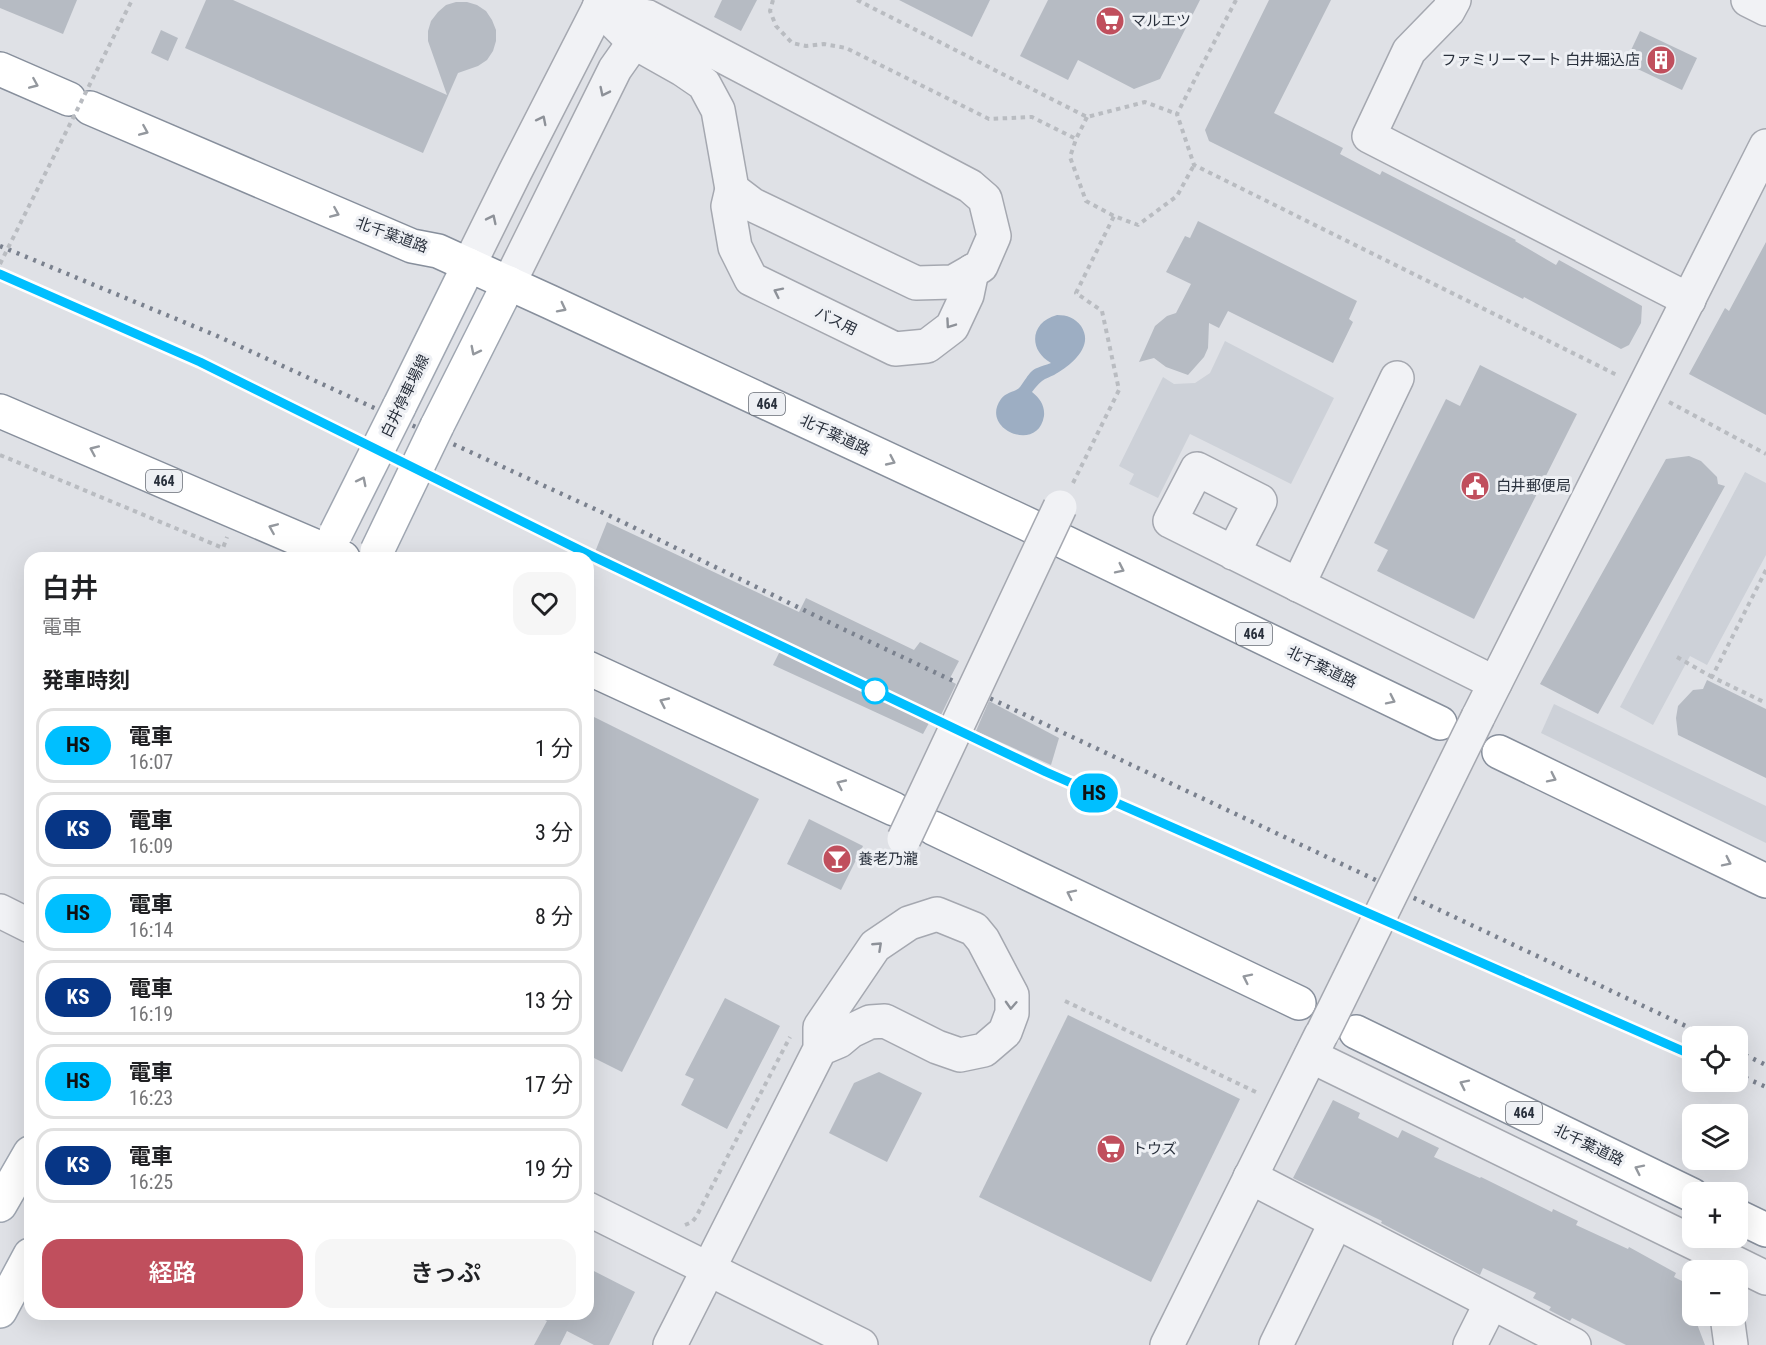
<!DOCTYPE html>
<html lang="ja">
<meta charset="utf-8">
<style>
:root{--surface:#fff;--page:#f6f6f6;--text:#202124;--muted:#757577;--line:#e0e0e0;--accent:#c04f5d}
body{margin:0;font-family:"Roboto Condensed","Noto Sans JP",sans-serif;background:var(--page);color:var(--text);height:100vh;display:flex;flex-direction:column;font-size:22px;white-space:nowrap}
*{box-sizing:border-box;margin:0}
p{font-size:20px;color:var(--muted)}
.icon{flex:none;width:33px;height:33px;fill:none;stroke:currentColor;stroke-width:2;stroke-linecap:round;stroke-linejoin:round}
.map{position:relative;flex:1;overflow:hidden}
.drawer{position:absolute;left:24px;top:552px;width:570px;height:768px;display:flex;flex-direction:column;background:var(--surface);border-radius:18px;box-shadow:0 6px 24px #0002}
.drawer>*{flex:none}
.badge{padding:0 12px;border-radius:20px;font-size:21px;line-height:39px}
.fabs{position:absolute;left:1682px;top:1026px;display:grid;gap:12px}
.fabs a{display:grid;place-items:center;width:66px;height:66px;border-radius:12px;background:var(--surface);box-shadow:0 6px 24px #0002;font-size:30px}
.map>.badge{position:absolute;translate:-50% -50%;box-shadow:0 0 0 3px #fff}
h2{padding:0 18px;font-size:22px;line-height:54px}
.round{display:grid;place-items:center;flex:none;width:63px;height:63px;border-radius:18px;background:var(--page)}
.headline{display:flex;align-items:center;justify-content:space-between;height:102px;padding:0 18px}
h1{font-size:28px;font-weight:600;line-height:45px}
.action{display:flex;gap:12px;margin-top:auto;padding:12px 18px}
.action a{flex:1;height:69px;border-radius:18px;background:var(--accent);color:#fff;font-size:24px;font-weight:600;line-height:69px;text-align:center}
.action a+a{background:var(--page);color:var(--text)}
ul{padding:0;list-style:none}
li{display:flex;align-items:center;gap:18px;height:75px;margin:0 12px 9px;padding:0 6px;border:3px solid var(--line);border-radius:18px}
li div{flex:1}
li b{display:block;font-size:22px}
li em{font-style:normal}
li .badge{min-width:66px;font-weight:700;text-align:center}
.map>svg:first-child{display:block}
.built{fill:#cdd1d8}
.water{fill:#9daec3}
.building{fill:#b6bbc3}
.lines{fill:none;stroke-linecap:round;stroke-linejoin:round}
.minor-casing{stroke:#a5a8b0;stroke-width:36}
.major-casing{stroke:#9fa6b1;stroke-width:36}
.highway-casing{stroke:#878f9c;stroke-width:36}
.path{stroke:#b9bcc1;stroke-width:4;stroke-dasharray:4.5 4.5;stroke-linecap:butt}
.minor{stroke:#f1f2f5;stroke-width:33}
.major{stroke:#fff;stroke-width:33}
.highway{stroke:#fff;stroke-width:33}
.rail{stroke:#7a818e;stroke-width:4.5;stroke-dasharray:3 6;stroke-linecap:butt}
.minor-bridge-casing{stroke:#a5a8b0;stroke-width:36;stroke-linecap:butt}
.major-bridge-casing{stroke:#9fa6b1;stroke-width:36;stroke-linecap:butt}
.path-bridge{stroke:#b9bcc1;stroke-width:4;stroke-dasharray:4.5 4.5;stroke-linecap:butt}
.minor-bridge{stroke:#f1f2f5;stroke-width:33}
.major-bridge{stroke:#fff;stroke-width:33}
.oneway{stroke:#94989e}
.oneway2{stroke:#8d9198}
.line-casing{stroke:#fff;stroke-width:14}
.line{stroke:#00bfff;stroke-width:9}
.stop-dot{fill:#fff;stroke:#00bfff;stroke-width:3}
.labels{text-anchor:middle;stroke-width:6;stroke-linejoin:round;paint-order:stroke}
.shield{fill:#eef0f4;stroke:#646a73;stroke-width:1.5}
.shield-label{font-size:14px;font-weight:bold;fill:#29303c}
.poi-label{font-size:15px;fill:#29303c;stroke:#eef0f4;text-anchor:start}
.street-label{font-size:15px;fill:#29303c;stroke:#eef0f4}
</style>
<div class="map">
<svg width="1766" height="1345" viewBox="0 0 1766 1345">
<rect width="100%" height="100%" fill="#dfe1e6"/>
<g class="built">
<path d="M1225,341L1334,398L1291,484L1190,434L1158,498L1129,484L1134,474L1119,466L1163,377L1174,384L1195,383L1210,373Z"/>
<path d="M1745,472L1766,483V555L1707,665L1690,656L1653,725L1620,707Z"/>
<path d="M1554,704L1766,806V843L1541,733Z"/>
</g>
<path class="water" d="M1057,315C1067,315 1075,318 1081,326C1095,347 1070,366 1054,375C1050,377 1046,378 1042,381C1038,384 1035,388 1032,392C1040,398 1045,406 1044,416C1038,454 979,429 1001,399C1006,392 1016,392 1020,387C1034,368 1028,371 1051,363C1028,350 1030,322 1057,315Z"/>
<g class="building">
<path d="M0,0H77L63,34L0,8Z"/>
<path d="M206,0H233L447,95L428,41V31L431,21L438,12L446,5L456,2H467L477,5L486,11L492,20L496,30V41L493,51L487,60L478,66L458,73L423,153L185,48Z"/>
<path d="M722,0H757L741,31L714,17Z"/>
<path d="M899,0H990L972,37Z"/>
<path d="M1048,0H1200L1160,79L1134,89L1078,60L1068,80L1020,56Z"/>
<path d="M1269,0H1331L1274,113L1343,148L1340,154L1380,175L1382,171L1516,240L1515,241L1556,265L1559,260L1642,306L1641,323L1629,345L1621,349L1524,297L1523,299L1388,230L1209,141L1205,130Z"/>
<path d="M161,30L178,38L168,61L151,53Z"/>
<path d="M1640,31L1697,58L1682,90L1625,63Z"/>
<path d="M1198,221L1357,301L1349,319L1353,322L1333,363L1228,311L1219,328L1209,323L1208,348L1204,357L1188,375L1166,367L1154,358L1139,362L1155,326L1167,316L1176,313L1191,284L1166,272L1185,236L1190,238Z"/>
<path d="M1766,242V415L1689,374L1725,308L1729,311Z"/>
<path d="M1480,365L1577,414L1474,619L1377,571L1388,550L1374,543L1446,399L1460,406Z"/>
<path d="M1689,456L1701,461L1717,477L1718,484L1725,486L1598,714L1540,684L1666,459Z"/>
<path d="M607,522L799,612L806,598L914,650L920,642L959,661L949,680L956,684L941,715L935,712L923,734L773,665L785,641L595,552Z"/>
<path d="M1707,680L1766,709V778L1678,735L1676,718L1678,706L1693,690L1703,689Z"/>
<path d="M989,701L1059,738L1051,765L976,731Z"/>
<path d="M588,714L759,799L622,1072L588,1055Z"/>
<path d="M809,819L863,846L841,890L787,864Z"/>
<path d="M725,998L780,1026L727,1129L681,1105L694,1079L685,1075Z"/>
<path d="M1068,1015L1240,1099L1151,1282L979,1197Z"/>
<path d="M879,1072L922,1093L887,1162L829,1133L854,1083Z"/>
<path d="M1333,1100L1360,1113L1358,1118L1398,1138L1402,1130L1439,1148L1434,1157L1480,1178L1481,1177L1552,1212L1553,1209L1578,1221L1576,1225L1628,1249L1629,1247L1676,1273L1674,1277L1692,1286V1316H1694L1705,1345H1626L1572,1318L1570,1321L1549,1310L1551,1307L1533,1298L1536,1293L1483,1268L1480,1275L1381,1223L1382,1221L1293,1178Z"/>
<path d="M588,1268L635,1292L609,1345H594L567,1331L560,1345H534L547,1321L533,1314H588Z"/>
</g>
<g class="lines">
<g class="minor-casing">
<g id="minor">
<path d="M1454,0L1448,11L1409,51L1369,136L1689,300"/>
<path d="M1748,0L1766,9"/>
<path d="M599,7L648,17L970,186L985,199L994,236L981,266L953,282L916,283L753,205L732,189L718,110L704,84L682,69L634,42Z"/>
<path d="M732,189L728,206L735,247L751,279L895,349L927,346L952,327L967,295L972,271"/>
<path d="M469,265L515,172L603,0"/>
<path d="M509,283L615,69L634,42L644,24"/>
<path d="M1233,553L1260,501L1197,469L1170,521L1495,683"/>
<path d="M1298,585L1397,378"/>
<path d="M1478,717L1766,146"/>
<path d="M0,911L30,926"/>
<path d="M1311,1056L1717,1254L1720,1270"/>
<path d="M1250,1177L1574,1345"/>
<path d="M588,1209L861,1345"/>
<path d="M1717,1254L1766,1278"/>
<path d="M1727,1316L1731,1345"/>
<path d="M670,1345L820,1049V1027L875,946L909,923L937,914L974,929L983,940L1012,995V1013L1005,1032L984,1050L960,1055L937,1047L885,1021L870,1022L851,1031L839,1041L820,1049"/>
<path d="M1167,1345L1321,1035"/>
<path d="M1276,1345L1336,1222"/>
<path d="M1470,1345L1491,1303"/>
</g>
</g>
<g class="major-casing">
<g id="major">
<path d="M399,407L469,265"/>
<path d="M437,426L509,283"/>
<path d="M0,1205L30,1153"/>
<path d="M0,1311L30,1255"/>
</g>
</g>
<g class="highway-casing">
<g id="highway">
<path d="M0,69L69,99"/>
<path d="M90,108L412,246L438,251L550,302L1025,523L1440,723"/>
<path d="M0,411L343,558"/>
<path d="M588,668L894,809"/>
<path d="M1499,752L1766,881"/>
<path d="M933,828L1299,1003"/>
<path d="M1356,1032L1692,1195"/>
<path d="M1737,1216L1766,1230"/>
</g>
</g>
<g class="path">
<path d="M773,0L770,11L776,26L792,43L806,46L824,44L846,48L989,119L1032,117L1076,139"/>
<path d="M857,0L1087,117L1145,102L1177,114"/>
<path d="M1236,0L1177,114L1194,165L1619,376"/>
<path d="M1087,117L1076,139L1070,157L1086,201L1114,216"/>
<path d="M1669,402L1766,454"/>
<path d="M0,455L223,548L227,537"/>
<path d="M1073,483L1119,390L1102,311L1076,293L1114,216L1138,225L1177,196L1194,165"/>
<path d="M1766,570L1712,677L1766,703"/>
<path d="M1677,657L1712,677"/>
<path d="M1065,1001L1260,1094"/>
<path d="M685,1225L692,1222L696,1217L790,1037"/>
</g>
<use href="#minor" class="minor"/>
<use href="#major" class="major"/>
<use href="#highway" class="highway"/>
<g class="rail">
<path d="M0,246L215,335L610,516L845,630L1707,1036"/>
<path d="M0,274L200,362L590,555L1046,772L1692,1055"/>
<path d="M1737,1051L1766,1065"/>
<path d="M1737,1074L1766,1087"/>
</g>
<g class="minor-bridge-casing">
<g id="minor-bridge">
<path d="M904,839L1060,507"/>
<path d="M1323,1032L1478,717"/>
</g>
</g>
<g class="major-bridge-casing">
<g id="major-bridge">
<path d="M336,533L399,407"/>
<path d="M377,551L437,426"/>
</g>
</g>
<path class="path-bridge" d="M0,264L132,0"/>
<use href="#minor-bridge" class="minor-bridge"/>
<use href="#major-bridge" class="major-bridge"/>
</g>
<defs><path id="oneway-chevron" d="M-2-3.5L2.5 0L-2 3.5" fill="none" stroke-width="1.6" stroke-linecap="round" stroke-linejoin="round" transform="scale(1.5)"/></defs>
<g class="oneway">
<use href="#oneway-chevron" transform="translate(34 84) rotate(23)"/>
<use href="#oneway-chevron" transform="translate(144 131) rotate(23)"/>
<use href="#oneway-chevron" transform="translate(335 213) rotate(23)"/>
<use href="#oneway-chevron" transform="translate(562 308) rotate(27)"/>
<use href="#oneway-chevron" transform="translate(475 351) rotate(117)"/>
<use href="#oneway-chevron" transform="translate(94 450) rotate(-156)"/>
<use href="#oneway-chevron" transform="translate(891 461) rotate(25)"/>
<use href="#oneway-chevron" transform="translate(362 481) rotate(-63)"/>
<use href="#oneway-chevron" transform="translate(273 528) rotate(-157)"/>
<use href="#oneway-chevron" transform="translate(1120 569) rotate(26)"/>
<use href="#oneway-chevron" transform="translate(1391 700) rotate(26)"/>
<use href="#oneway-chevron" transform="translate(664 702) rotate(-155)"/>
<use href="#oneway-chevron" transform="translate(1552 778) rotate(26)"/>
<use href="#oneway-chevron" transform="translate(841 784) rotate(-155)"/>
<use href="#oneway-chevron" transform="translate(1727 862) rotate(26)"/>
<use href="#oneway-chevron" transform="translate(1071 894) rotate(-154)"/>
<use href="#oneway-chevron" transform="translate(1247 978) rotate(-154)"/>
<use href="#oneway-chevron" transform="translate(1464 1084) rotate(-154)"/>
<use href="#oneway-chevron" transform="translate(1639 1169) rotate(-154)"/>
</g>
<g class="oneway2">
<use href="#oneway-chevron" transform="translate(604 92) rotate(116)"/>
<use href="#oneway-chevron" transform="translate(542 120) rotate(-63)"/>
<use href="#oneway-chevron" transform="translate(492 219) rotate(-64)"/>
<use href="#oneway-chevron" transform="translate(778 292) rotate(-154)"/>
<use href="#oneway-chevron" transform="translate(950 324) rotate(125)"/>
<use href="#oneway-chevron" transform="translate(878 946) rotate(-43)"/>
<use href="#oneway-chevron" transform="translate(1011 1005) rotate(93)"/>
</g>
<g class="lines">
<g class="line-casing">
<path id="line" d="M0,274L200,362L590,555L1046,772L1692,1055"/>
</g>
<use href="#line" class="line"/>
</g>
<defs>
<g id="supermarket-disc" transform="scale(1.5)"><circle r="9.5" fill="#c04f5d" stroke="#eef0f4"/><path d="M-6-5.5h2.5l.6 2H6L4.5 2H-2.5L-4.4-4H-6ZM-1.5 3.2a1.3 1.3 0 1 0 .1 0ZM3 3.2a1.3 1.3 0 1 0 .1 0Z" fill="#fff"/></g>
<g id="building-disc" transform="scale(1.5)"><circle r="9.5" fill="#c04f5d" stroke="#eef0f4"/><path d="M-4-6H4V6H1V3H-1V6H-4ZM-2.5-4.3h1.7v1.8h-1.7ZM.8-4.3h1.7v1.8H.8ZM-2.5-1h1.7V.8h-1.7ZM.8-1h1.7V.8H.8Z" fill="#fff"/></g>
<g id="civic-disc" transform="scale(1.5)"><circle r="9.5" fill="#c04f5d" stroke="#eef0f4"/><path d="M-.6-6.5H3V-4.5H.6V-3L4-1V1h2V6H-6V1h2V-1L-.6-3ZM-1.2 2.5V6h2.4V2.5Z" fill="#fff"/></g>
<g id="bar-disc" transform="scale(1.5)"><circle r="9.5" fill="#c04f5d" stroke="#eef0f4"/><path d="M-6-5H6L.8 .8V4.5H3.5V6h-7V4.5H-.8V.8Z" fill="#fff"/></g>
</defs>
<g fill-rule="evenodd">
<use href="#supermarket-disc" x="1110" y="21"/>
<use href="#building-disc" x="1661" y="60"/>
<use href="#civic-disc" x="1475" y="486"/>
<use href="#bar-disc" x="837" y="859"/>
<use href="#supermarket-disc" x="1111" y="1149"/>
</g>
<circle class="stop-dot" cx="875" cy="691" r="12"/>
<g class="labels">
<g class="shield">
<rect x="749" y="393" width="36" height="22" rx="4.5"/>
<rect x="146" y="470" width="36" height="22" rx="4.5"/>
<rect x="1236" y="623" width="36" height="22" rx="4.5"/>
<rect x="1506" y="1102" width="36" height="22" rx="4.5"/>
</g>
<g class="shield-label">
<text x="767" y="409">464</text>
<text x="164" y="486">464</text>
<text x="1254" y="639">464</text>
<text x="1524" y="1118">464</text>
</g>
<g class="poi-label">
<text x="1131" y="26">マルエツ</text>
<text x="1640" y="65" text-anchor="end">ファミリーマート 白井堀込店</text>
<text x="1496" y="491">白井郵便局</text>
<text x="858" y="864">養老乃瀧</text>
<text x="1132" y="1154">トウズ</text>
</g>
<g class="street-label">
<text transform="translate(392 235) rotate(20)" y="5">北千葉道路</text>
<text transform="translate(836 321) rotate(26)" y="5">バス用</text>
<text transform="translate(405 396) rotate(-64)" y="5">白井停車場線</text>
<text transform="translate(835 435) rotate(25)" y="5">北千葉道路</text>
<text transform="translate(1322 667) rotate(26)" y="5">北千葉道路</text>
<text transform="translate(1589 1145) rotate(26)" y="5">北千葉道路</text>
</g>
</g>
</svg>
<div class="fabs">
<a><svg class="icon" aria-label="locate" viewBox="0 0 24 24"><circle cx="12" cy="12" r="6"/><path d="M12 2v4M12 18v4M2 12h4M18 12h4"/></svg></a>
<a><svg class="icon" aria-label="layers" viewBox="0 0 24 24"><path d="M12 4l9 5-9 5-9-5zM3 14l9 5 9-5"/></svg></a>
<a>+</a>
<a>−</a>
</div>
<b class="badge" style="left:1094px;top:793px;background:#00bfff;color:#111">HS</b>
<section class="drawer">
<div class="headline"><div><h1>白井</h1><p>電車</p></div><a class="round"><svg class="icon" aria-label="heart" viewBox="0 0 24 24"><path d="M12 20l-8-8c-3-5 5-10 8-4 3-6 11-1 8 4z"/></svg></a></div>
<h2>発車時刻</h2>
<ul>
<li><span class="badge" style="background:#00bfff;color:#111">HS</span><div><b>電車</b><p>16:07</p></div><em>1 分</em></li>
<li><span class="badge" style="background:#073686;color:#fff">KS</span><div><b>電車</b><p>16:09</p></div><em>3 分</em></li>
<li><span class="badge" style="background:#00bfff;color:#111">HS</span><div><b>電車</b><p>16:14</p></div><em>8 分</em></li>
<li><span class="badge" style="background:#073686;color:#fff">KS</span><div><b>電車</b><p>16:19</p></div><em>13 分</em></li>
<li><span class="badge" style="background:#00bfff;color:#111">HS</span><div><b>電車</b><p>16:23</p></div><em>17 分</em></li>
<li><span class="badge" style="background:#073686;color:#fff">KS</span><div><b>電車</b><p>16:25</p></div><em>19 分</em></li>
</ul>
<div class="action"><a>経路</a><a>きっぷ</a></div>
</section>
</div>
